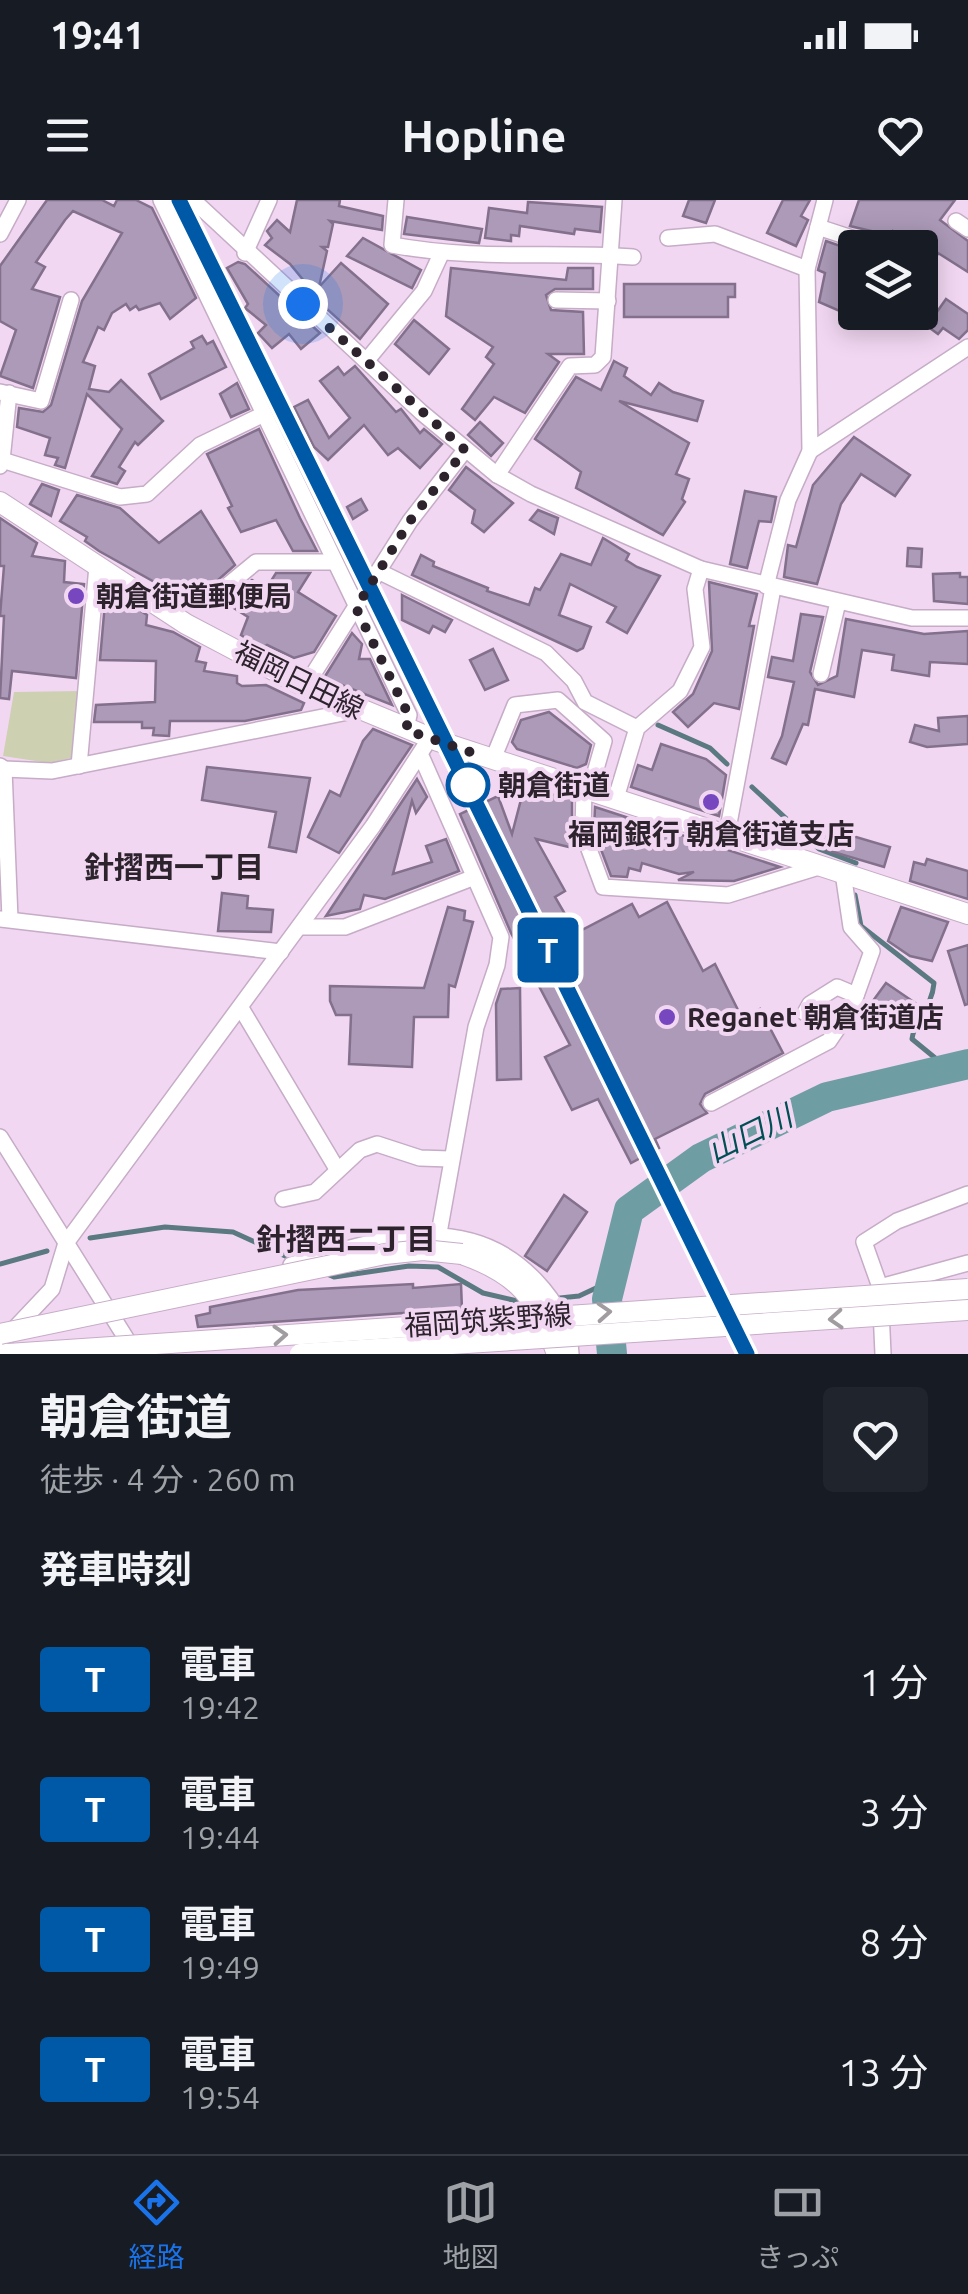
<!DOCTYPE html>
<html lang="ja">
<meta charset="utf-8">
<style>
:root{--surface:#171b24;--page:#20242c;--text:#f1f3f6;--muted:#9ea1a6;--line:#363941;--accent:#1a73e8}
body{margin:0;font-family:Ubuntu,"Noto Sans JP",sans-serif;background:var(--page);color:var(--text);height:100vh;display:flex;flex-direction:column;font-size:38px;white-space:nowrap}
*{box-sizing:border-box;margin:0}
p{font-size:32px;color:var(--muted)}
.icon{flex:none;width:55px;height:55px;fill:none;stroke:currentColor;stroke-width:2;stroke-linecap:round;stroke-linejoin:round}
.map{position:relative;height:1154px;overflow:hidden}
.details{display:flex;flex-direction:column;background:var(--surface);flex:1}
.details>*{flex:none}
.badge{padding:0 20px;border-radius:8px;font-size:35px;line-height:65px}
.buttons{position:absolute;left:838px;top:30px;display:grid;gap:20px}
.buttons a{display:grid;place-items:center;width:100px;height:100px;border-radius:10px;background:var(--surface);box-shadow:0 5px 25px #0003;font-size:50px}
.you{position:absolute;width:50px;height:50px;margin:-25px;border:8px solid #fff;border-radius:50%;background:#1a73e8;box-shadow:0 0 0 15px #1a73e833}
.map>.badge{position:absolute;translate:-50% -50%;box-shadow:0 0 0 5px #fff}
h2{padding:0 40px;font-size:38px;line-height:90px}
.round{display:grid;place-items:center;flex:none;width:105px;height:105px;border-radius:10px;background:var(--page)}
.headline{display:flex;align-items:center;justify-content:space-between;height:170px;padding:0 40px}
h1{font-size:48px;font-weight:700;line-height:75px}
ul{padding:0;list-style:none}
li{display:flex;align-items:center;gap:30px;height:130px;padding:0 40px}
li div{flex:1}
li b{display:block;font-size:38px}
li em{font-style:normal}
li .badge{min-width:110px;font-weight:700;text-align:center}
.status{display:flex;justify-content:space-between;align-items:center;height:70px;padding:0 50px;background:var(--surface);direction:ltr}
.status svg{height:28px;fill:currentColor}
header{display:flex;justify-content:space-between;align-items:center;height:130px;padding:0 40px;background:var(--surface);font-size:45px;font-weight:700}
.menu{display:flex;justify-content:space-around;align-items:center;height:140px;border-top:2px solid var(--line);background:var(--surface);font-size:28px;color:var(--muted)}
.menu a{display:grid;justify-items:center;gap:5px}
.menu .active{color:var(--accent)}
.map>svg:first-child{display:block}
.green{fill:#cdd0b1}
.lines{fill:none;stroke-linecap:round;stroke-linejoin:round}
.stream{stroke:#5a7980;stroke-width:5}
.river{stroke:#6e9ea3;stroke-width:30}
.building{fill:#ac9ab8;stroke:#82708c;stroke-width:2.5}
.minor-casing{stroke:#c6acc7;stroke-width:18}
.major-casing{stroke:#c6acc7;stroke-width:22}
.minor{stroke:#fff;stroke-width:15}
.major{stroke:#fff;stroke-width:20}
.rail-casing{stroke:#695a69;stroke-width:9}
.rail{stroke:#f2d7f2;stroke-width:5;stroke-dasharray:15;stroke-linecap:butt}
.major-bridge-casing{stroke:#c6acc7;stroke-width:22;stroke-linecap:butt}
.major-bridge{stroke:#fff;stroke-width:20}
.oneway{stroke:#a09ca0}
.line-casing{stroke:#fff;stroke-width:22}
.line{stroke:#0059a6;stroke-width:15}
.walk{stroke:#2d232d;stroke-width:10;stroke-dasharray:0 18}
.poi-dot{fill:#7647bf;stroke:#f2d7f2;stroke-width:4}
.stop-dot{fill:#fff;stroke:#0059a6;stroke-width:5}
.labels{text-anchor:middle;stroke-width:8;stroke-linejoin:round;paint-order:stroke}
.poi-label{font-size:28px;font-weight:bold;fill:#2d232d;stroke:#f2d7f2;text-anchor:start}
.street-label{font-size:28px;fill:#2d232d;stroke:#f2d7f2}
.stop-label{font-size:28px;font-weight:bold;fill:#2d232d;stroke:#f2d7f2;text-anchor:start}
.neighbourhood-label{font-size:30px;font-weight:bold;fill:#2d232d;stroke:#f2d7f2}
.water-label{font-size:30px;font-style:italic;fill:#014e54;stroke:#f2d7f2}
</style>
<div class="status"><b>19:41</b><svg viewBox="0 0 49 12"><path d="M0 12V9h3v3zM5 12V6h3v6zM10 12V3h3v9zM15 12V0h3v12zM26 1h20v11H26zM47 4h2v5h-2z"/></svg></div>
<header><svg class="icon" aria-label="menu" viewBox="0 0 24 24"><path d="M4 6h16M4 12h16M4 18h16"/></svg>Hopline<svg class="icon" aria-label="heart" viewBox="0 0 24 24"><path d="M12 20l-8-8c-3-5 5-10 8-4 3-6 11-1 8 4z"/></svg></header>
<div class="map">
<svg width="968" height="1154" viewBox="0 0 968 1154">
<rect width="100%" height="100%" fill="#f2d7f2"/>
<path class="green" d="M82,491L75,557L49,563L3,556L14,492Z"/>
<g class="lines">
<g class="stream">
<path d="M658,525L710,548L727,564"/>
<path d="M752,587L819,649L856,663"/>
<path d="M855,695L861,726L934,783C932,808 914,820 912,839L945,866"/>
<path d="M90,1038L165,1027L233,1032L294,1060"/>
<path d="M0,1064L47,1051"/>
<path d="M327,1074L334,1077L409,1066L438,1067L483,1093L526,1103"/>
<path d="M560,1098L579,1096L611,1081"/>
</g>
<path class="river" d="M612,1154L607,1099L629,1010L701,958L827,897L968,864"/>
</g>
<g class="building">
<path d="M47,0H102L114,6L117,0H136L152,8L196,98L170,119L160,103L139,110L136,106L130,110L126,104L112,113L104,130L98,127L83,162L95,166L89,189L109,192L121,180L163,221L138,245L135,242L119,267L125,271L117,284L92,276L122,229L87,194L65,268L55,265L58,258L45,255L50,238L17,227L19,208L43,212L51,205L82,101L122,33L73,11L65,20L36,62L45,67L32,89L60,97L33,188L0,176L16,130L0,121V66Z"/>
<path d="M297,0H340L339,6L383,16L382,30L330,21L333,24L328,47H322L327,51L319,87L341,63L388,104L360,139L328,110L290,64L265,45L272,38L267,31L277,20L290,32Z"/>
<path d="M689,0H715L706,23L683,16Z"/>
<path d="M783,0H810L801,16L808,20L796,46L767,33Z"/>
<path d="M859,0H955L940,20L968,41V72L938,53L931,70L920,66V43L893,31L892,36L850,26Z"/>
<path d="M528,2L602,7L600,32L575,29L574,34L520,26L519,36L511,35V41L485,38L489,8L527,13Z"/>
<path d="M407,17L482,29L479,43L404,34Z"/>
<path d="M363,38L421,70L412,88L347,56Z"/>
<path d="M826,41L855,51L851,116L819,102L825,73L818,70Z"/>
<path d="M238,62L245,64L320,133L301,149L289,134L272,148L258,133L266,125L245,108L248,104L227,68Z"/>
<path d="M451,68L566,80L568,68H593V89H555L546,95L551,110L583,112L584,154H548L559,162L525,213L494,197L475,220L462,209L494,164L486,157L493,147L446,116Z"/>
<path d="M624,84H735V97H728V117H624Z"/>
<path d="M946,99L968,114V130L959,139L943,128L938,134L927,126Z"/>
<path d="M414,120L449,149L429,174L395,144Z"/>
<path d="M202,136L207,144L213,141L226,167L161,199L149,174L194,148L191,142Z"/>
<path d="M614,161L627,168L624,176L651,195L659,183L673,192L703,201L697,221L619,201L689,243L676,274L689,279L682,299L685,302L663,335L576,288L581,272L535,239L576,177L601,190Z"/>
<path d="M355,166L396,212L401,209L420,233L424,229L442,244L420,268L398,248L388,255L364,225L328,260L314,247L294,207L308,200L329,238L350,218L320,181L338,167L344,175Z"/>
<path d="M237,183L249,209L231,217L220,194Z"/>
<path d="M480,222L503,243L491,256L468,235Z"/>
<path d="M259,229L300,318L317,351H293L276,320L241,332L228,308L232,306L207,254Z"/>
<path d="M854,237L910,275L895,296L861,274L841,304L817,384L784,377L788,345L796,347L813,285Z"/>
<path d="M466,267L513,303L484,332L472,323L475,310L449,290Z"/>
<path d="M42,284L59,290L51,316L30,304Z"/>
<path d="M745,291L776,297L771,322L759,321L747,368L730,364Z"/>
<path d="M77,295L120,308L159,343L201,311L235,365L218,380L220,393L231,396L252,380L266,389L276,373H310L298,392L336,416L314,452L294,458L267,445L261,448L241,435L248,417L210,393L201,408L99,351L85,341L87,337L60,321Z"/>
<path d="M361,299L367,310L353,319L347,307Z"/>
<path d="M538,310L558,318L554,334L530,320Z"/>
<path d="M0,318L37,343L32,356L65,361L64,382L84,384L76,478L12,471L9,499L0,498L4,416H0L4,366H0Z"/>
<path d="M603,338L629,354L626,360L637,367L660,376L627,433L607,422L616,407L570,384L559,415L591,427L583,448L577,451L412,375L421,355L434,362L433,366L488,388L487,391L529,405L535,388L540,390L561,354L591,365Z"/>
<path d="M908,348L922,349L921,367L907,366Z"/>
<path d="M960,373V377H968V404L934,401L933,374Z"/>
<path d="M709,382L757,394L749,426H754L739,509L714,503L688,527L673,512L693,494L712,451Z"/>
<path d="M106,391H111L110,406L136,408L147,415L146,425L173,432L200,447L196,461L206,463L204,471L237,476V483L242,486L266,485L304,503L301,510L245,521H170L169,536L153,535L154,528H142V522H94L96,505L155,502L156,461L100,460Z"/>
<path d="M402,395L452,420L445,432L433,426L429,433L402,420Z"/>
<path d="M801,414L823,417L810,472L818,485L837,476L846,419L924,434L968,431V464L930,462L929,476L892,470L894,455L862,450L854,497L815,489L808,525L803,524L786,564L772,558L782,536L794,482L768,477L772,457L793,461Z"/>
<path d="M352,433L362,444L359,459H370L392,505L324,478Z"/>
<path d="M493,449L508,480L485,490L470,460Z"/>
<path d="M549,512L591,545L586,564L577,568L517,549L512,542L521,520Z"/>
<path d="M968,516V544L927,547L910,542L915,525L939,531L938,518Z"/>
<path d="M373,529L412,545L339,653L308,637L330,591L340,596L363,541Z"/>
<path d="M661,544L706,559L726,575L719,616L631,587L638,565L652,570Z"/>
<path d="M207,567L310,578L296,652L269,647L276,612L202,600Z"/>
<path d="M417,579L427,597L416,613L412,601L393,674L432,662L426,646L446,639L459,671L385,699L364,695L360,709L326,716Z"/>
<path d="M524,588L572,599V633L577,649L536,639L565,691L555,697L576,733L632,704L639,717L667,702L703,771L715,764L742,818L760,809L783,853L705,894L700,904L707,913L655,939L659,948L631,963L598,899L572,910L545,857L570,845L511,733L460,614L498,596L512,634Z"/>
<path d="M595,607L780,667L734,681L678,680L694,672L679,674L642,663L640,671L629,668L627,677L611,676L594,631Z"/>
<path d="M829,629L890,647L884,667L823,649Z"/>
<path d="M927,659L968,671V699L910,681L914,662L925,665Z"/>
<path d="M222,693L248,696L247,708L273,710L271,732L218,731Z"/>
<path d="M448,707L465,711L464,720L473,722L455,787L449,785L448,817H414L412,867L349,864L351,815H336L330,801V786L424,788Z"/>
<path d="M901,707L948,722L932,761L910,756L888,741Z"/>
<path d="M968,745V804L965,805L948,751Z"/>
<path d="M886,783L924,809L908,831L870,805Z"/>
<path d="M520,788L521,879L497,880L496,804L501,789Z"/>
<path d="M564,995L587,1012L547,1071L525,1056Z"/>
<path d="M413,1084V1088L461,1084L462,1109L198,1127L196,1116L210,1113V1107L298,1090Z"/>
</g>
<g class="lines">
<g class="minor-casing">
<g id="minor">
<path d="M161,0L409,515L406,529"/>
<path d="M193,0L421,212L497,275L531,294L701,369L912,418H968"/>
<path d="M396,0L392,45C479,61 549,51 633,57"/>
<path d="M956,21L968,29"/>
<path d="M818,27L882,48"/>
<path d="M0,34L18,0"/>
<path d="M668,38L715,34L807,69"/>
<path d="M245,53L269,0"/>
<path d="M556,100L608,101"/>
<path d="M367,160L424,91L441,54"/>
<path d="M0,192L41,201L71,100"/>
<path d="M810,251L968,147"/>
<path d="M2,260L9,193"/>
<path d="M0,266L2,260L120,297L147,294L200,245L262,215"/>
<path d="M497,275L570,166L595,165L603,157L614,0"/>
<path d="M380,372L546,453L574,481L585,502L637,528"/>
<path d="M228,385L256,362H334"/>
<path d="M766,386L788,300L810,251L807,69L825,0"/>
<path d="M821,474L838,402"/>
<path d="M305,487L410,321L465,250"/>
<path d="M422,558L501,737L497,765L476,827L439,1033"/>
<path d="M493,559L515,505L558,500L604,541L590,590"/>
<path d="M0,566L4,569L10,719"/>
<path d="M79,566L97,366"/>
<path d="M4,569L52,571L358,510"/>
<path d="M584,588L583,633L603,687L728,695L822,666"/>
<path d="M616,598L637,528L680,491L702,447L695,389L701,369"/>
<path d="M727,634L773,388"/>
<path d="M0,719L281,752"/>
<path d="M299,727H345L472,678"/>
<path d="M241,808L337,969"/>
<path d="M835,827L805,813L810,804L837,787L856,795"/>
<path d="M711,903L829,841L852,807L872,751L851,727L843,673"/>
<path d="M0,937L134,1151"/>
<path d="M283,999L315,992L360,950L377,944L420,958L450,959"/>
<path d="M291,1065C373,1041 466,1007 535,1080C554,1100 570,1126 571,1154"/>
<path d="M880,1087L968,1063"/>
<path d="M0,1144L52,1089L66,1043L373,626L430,538"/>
<path d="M883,1154L880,1087L864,1042L897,1021L968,994"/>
</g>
</g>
<g class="major-casing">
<g id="major">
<path d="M0,302L186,424L300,484L438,541L968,714"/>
<path d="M462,1054C519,1074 537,1098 557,1154"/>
</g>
</g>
<use href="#minor" class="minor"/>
<use href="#major" class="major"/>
<g class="rail-casing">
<path id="rail" d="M179,0L747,1154"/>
</g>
<use href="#rail" class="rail"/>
<g class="major-bridge-casing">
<g id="major-bridge">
<path d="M0,1134L385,1054L423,1050L462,1054"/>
<path d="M8,1154L968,1089"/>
<path d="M300,1154L968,1110"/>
</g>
</g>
<use href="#major-bridge" class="major-bridge"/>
</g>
<defs><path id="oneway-chevron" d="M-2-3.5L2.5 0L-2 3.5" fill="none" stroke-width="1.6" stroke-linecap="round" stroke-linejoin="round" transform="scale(2.5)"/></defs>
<g class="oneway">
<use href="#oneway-chevron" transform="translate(604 1112) rotate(-4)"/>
<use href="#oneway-chevron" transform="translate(836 1119) rotate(176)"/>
<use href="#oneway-chevron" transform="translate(280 1135) rotate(-4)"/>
</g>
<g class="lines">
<g class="line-casing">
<path id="line" d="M179,0L747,1154"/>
</g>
<use href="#line" class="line"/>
<path class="walk" d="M303,104L465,250L410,321L356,408L409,516L406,530L470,552L468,585"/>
</g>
<g class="poi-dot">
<circle cx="76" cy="396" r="10"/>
<circle cx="711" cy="602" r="10"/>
<circle cx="667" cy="817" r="10"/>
</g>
<circle class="stop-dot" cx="468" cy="585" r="20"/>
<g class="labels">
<g class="poi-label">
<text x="96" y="406">朝倉街道郵便局</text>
<text x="711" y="644" text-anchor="middle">福岡銀行 朝倉街道支店</text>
<text x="687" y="827">Reganet 朝倉街道店</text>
</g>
<g class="street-label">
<text transform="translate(299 480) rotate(26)" y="10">福岡日田線</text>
<text transform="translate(488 1120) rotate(-4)" y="10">福岡筑紫野線</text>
</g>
<g class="stop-label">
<text x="498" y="595">朝倉街道</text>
</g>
<g class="neighbourhood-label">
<text x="174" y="678">針摺西一丁目</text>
<text x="346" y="1050">針摺西二丁目</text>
</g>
<g class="water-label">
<text transform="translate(750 934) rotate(-26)" y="10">山口川</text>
</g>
</g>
</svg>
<div class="buttons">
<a><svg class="icon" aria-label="layers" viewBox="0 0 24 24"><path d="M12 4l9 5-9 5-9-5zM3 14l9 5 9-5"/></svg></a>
</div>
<div class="you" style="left:303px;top:104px"></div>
<b class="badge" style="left:548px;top:750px;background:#0059a6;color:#fff">T</b>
</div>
<section class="details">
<div class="headline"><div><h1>朝倉街道</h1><p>徒歩 · 4 分 · 260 m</p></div><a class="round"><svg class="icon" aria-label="heart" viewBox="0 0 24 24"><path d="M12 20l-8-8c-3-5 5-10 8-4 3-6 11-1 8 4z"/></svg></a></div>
<h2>発車時刻</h2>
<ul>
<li><span class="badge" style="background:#0059a6;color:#fff">T</span><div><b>電車</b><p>19:42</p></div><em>1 分</em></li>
<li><span class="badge" style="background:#0059a6;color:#fff">T</span><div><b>電車</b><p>19:44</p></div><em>3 分</em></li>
<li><span class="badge" style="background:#0059a6;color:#fff">T</span><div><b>電車</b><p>19:49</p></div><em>8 分</em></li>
<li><span class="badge" style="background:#0059a6;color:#fff">T</span><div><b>電車</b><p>19:54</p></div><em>13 分</em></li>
</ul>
</section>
<nav class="menu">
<a class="active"><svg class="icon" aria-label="directions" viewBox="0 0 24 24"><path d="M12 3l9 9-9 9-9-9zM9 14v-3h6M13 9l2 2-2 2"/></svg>経路</a>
<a><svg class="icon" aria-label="map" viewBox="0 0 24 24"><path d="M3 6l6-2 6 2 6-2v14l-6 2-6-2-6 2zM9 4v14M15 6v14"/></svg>地図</a>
<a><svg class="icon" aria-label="tickets" viewBox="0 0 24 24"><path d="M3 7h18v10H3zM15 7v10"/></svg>きっぷ</a>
</nav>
